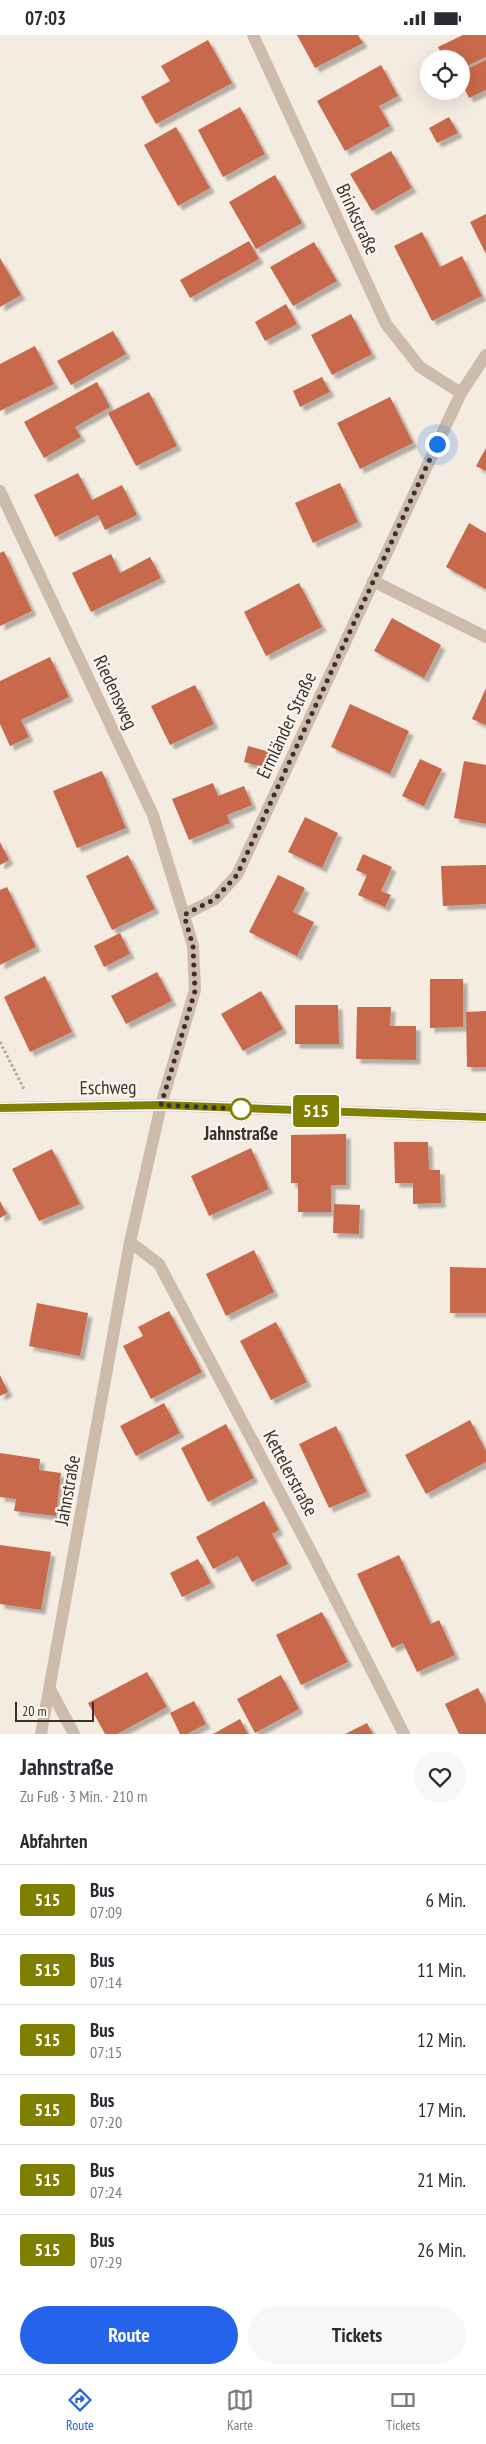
<!DOCTYPE html>
<html lang="de">
<meta charset="utf-8">
<style>
:root{--surface:#fff;--page:#f7f7f7;--text:#2b2b33;--muted:#7c7c81;--line:#e1e1e2;--accent:#2563eb}
body{margin:0;font-family:"PT Sans Narrow",sans-serif;background:var(--page);color:var(--text);height:100vh;display:flex;flex-direction:column;font-size:19px;white-space:nowrap}
*{box-sizing:border-box;margin:0}
p{font-size:16px;color:var(--muted)}
.icon{flex:none;width:28px;height:28px;fill:none;stroke:currentColor;stroke-width:2;stroke-linecap:round;stroke-linejoin:round}
.map{position:relative;height:1699px;overflow:hidden}
.details{display:flex;flex-direction:column;background:var(--surface);flex:1}
.details>*{flex:none}
.badge{padding:0 10px;border-radius:4px;font-size:18px;line-height:32px}
.controls{position:absolute;left:420px;top:15px;display:grid;gap:10px}
.controls a{display:grid;place-items:center;width:50px;height:50px;border-radius:50%;background:var(--surface);box-shadow:0 5px 20px #0002;font-size:25px}
.scale{position:absolute;left:15px;bottom:12px;width:79px;box-sizing:border-box;padding-left:5px;border:2px solid #3b302b;border-top:0;font-size:14px;line-height:18px;white-space:nowrap;color:#3b302b;-webkit-text-stroke:4px #fbf5ee;paint-order:stroke}
.you{position:absolute;width:25px;height:25px;margin:-12px;border:4px solid #fff;border-radius:50%;background:#1a73e8;box-shadow:0 0 0 8px #1a73e833}
.map>.badge{position:absolute;translate:-50% -50%;box-shadow:0 0 0 2px #fff}
h2{padding:0 20px;font-size:19px;line-height:45px}
.round{display:grid;place-items:center;flex:none;width:52px;height:52px;border-radius:26px;background:var(--page)}
.overview{display:flex;align-items:center;justify-content:space-between;height:85px;padding:0 20px}
h1{font-size:24px;font-weight:700;line-height:38px}
.action{display:flex;gap:10px;margin-top:auto;padding:10px 20px}
.action a{flex:1;height:58px;border-radius:30px;background:var(--accent);color:#fff;font-size:20px;font-weight:700;line-height:58px;text-align:center}
.action a+a{background:var(--page);color:var(--text)}
ul{padding:0;list-style:none}
li{display:flex;align-items:center;gap:15px;height:70px;padding:0 20px;border-top:1px solid var(--line)}
li div{flex:1}
li b{display:block;font-size:19px}
li em{font-style:normal}
li .badge{min-width:55px;font-weight:700;text-align:center}
.status{display:flex;justify-content:space-between;align-items:center;height:35px;padding:0 25px;background:var(--surface);direction:ltr}
.status svg{height:14px;fill:currentColor}
.dock{display:flex;justify-content:space-around;align-items:center;height:70px;border-top:1px solid var(--line);background:var(--surface);font-size:14px;color:var(--muted)}
.dock a{display:grid;justify-items:center;gap:2px}
.dock .current{color:var(--accent)}
.map>svg:first-child{display:block}
.building{fill:#c8694b;filter:url(#shadow)}
.lines{fill:none;stroke-linecap:round;stroke-linejoin:round}
.path{stroke:#b9a596;stroke-width:3;stroke-dasharray:2.5 2.5;stroke-linecap:butt}
.minor{stroke:#cdbbac;stroke-width:12}
.line-casing{stroke:#fff;stroke-width:11}
.line{stroke:#808000;stroke-width:8}
.walk{stroke:#3b302b;stroke-width:5;stroke-dasharray:0 9}
.stop-dot{fill:#fff;stroke:#808000;stroke-width:2.5}
.labels{text-anchor:middle;stroke-width:4.5;stroke-linejoin:round;paint-order:stroke}
.street-label{font-size:19px;fill:#3b302b;stroke:#fbf5ee}
.stop-label{font-size:19px;font-weight:bold;fill:#3b302b;stroke:#fbf5ee}
</style>
<div class="status"><b>07:03</b><svg viewBox="0 0 49 12"><path d="M0 12V9h3v3zM5 12V6h3v6zM10 12V3h3v9zM15 12V0h3v12zM26 1h20v11H26zM47 4h2v5h-2z"/></svg></div>
<div class="map">
<svg width="486" height="1699" viewBox="0 0 486 1699">
<defs>
<filter id="shadow"><feDropShadow dx="4.5" dy="4.5" stdDeviation="1" flood-color="#0004"/></filter>
</defs>
<rect width="100%" height="100%" fill="#f4ebe1"/>
<g class="building">
<path d="M297,0H358L363,8L315,33Z"/>
<path d="M463,0H486V22L461,34V24H444L438,12Z"/>
<path d="M208,5L232,48L156,89L141,62L170,46L161,31Z"/>
<path d="M486,25V55L469,63L461,46V37Z"/>
<path d="M381,30L398,61L379,71L390,91L345,116L317,66Z"/>
<path d="M240,72L265,119L223,142L198,95Z"/>
<path d="M449,82L458,98L437,108L429,93Z"/>
<path d="M176,92L210,153L178,171L144,110Z"/>
<path d="M391,116L412,153L372,176L350,139Z"/>
<path d="M275,140L302,188L256,214L229,167Z"/>
<path d="M486,179V219L470,187Z"/>
<path d="M422,197L440,232L462,221L482,261L432,286L394,211Z"/>
<path d="M249,206L259,224L190,263L180,245Z"/>
<path d="M314,207L337,246L293,271L270,232Z"/>
<path d="M0,223L21,260L0,272Z"/>
<path d="M286,269L297,289L265,306L255,287Z"/>
<path d="M351,279L372,319L332,340L311,300Z"/>
<path d="M113,296L126,319L71,350L57,326Z"/>
<path d="M35,311L54,349L0,376V329Z"/>
<path d="M322,342L330,357L300,372L293,356Z"/>
<path d="M97,347L110,372L75,392L81,402L44,423L24,387Z"/>
<path d="M149,357L177,411L136,431L108,378Z"/>
<path d="M390,362L413,408L360,434L337,388Z"/>
<path d="M486,413V436L476,431Z"/>
<path d="M78,438L92,465L122,450L137,480L105,495L98,480L55,502L34,460Z"/>
<path d="M340,448L358,487L313,508L295,468Z"/>
<path d="M469,488L486,498V554L446,532Z"/>
<path d="M4,516L32,576L0,591V518Z"/>
<path d="M111,519L120,538L150,522L161,543L91,577L72,538Z"/>
<path d="M299,548L322,592L266,621L244,577Z"/>
<path d="M392,583L441,610L424,643L374,616Z"/>
<path d="M50,622L69,662L21,685L29,702L10,711L0,689V646Z"/>
<path d="M195,650L214,689L170,710L151,671Z"/>
<path d="M486,653V690L472,684Z"/>
<path d="M350,669L409,696L390,739L331,712Z"/>
<path d="M248,711L270,717L266,733L244,727Z"/>
<path d="M420,724L442,734L424,771L402,761Z"/>
<path d="M464,726L486,730V789L454,783Z"/>
<path d="M102,736L126,793L77,813L53,756Z"/>
<path d="M213,748L218,761L244,751L252,770L227,780L230,788L189,805L172,764Z"/>
<path d="M305,782L338,798L322,833L288,817Z"/>
<path d="M0,807L9,825L0,830Z"/>
<path d="M363,819L392,832L381,856L391,860L385,872L358,860L367,840L356,835Z"/>
<path d="M128,820L155,874L112,895L86,841Z"/>
<path d="M486,830V869L443,871L441,831Z"/>
<path d="M278,840L305,853L293,877L314,887L297,921L249,897Z"/>
<path d="M7,852L36,912L0,930V855Z"/>
<path d="M120,898L130,919L104,932L94,911Z"/>
<path d="M157,937L172,966L126,989L111,961Z"/>
<path d="M45,941L72,997L30,1017L4,962Z"/>
<path d="M430,944H463V992L430,993Z"/>
<path d="M261,956L283,994L243,1016L221,979Z"/>
<path d="M295,970H338L339,1009H295Z"/>
<path d="M357,972H391L390,991H416V1025L356,1024Z"/>
<path d="M486,976V1032H467L466,977Z"/>
<path d="M346,1099V1150H331V1177H298V1148H291V1100Z"/>
<path d="M394,1107H428L429,1135H440L441,1168L413,1169V1148H395Z"/>
<path d="M251,1113L269,1154L209,1181L191,1141Z"/>
<path d="M52,1114L80,1169L39,1186L12,1134Z"/>
<path d="M0,1166L7,1179L0,1183Z"/>
<path d="M334,1169L360,1170L359,1199L333,1198Z"/>
<path d="M254,1215L274,1257L226,1281L206,1239Z"/>
<path d="M450,1232L486,1233V1278H450Z"/>
<path d="M37,1268L88,1278L80,1321L29,1311Z"/>
<path d="M169,1276L202,1337L151,1364L123,1311L143,1301L138,1292Z"/>
<path d="M276,1287L307,1347L271,1365L240,1306Z"/>
<path d="M0,1340L8,1357L0,1361Z"/>
<path d="M164,1368L180,1398L136,1421L120,1391Z"/>
<path d="M470,1385L486,1416V1427L426,1459L405,1420Z"/>
<path d="M226,1389L254,1443L208,1467L181,1413Z"/>
<path d="M336,1391L367,1457L329,1473L299,1409Z"/>
<path d="M0,1418L40,1424L39,1435L61,1438L56,1481L14,1476L16,1464L0,1462Z"/>
<path d="M264,1466L279,1495L272,1499L288,1529L252,1547L238,1521L213,1534L196,1502Z"/>
<path d="M0,1510L51,1517L41,1575L0,1569Z"/>
<path d="M399,1520L431,1589L439,1585L455,1620L417,1637L403,1608L392,1613L357,1539Z"/>
<path d="M198,1524L211,1548L182,1562L170,1538Z"/>
<path d="M322,1577L348,1627L301,1650L276,1600Z"/>
<path d="M147,1637L167,1672L117,1699H105L88,1668Z"/>
<path d="M281,1640L299,1674L255,1698L237,1664Z"/>
<path d="M478,1653L486,1669V1699H459L445,1669Z"/>
<path d="M194,1666L206,1689L187,1699H180L170,1678Z"/>
<path d="M240,1684L248,1699H213Z"/>
<path d="M367,1688L373,1699H345Z"/>
</g>
<g class="lines">
<path class="path" d="M0,1007L24,1054"/>
<g class="minor">
<path d="M253,0L386,289L420,332L461,358"/>
<path d="M0,456L153,780L184,880"/>
<path d="M373,546L486,602"/>
<path d="M0,1073L161,1070L486,1082"/>
<path d="M130,1207L159,1229L316,1526L404,1699"/>
<path d="M50,1654L74,1699"/>
<path d="M41,1699L130,1207L161,1070L195,955L193,911L184,880L215,864L237,840L461,358L486,320"/>
</g>
</g>
<g class="lines">
<g class="line-casing">
<path id="line" d="M0,1073L161,1070L486,1082"/>
</g>
<use href="#line" class="line"/>
<path class="walk" d="M241,1074L161,1070L195,956L193,911L184,880L215,864L237,840L437,409"/>
</g>
<circle class="stop-dot" cx="241" cy="1074" r="10"/>
<g class="labels">
<g class="street-label">
<text transform="translate(358 184) rotate(65)" y="7">Brinkstraße</text>
<text transform="translate(116 657) rotate(65)" y="7">Riedensweg</text>
<text transform="translate(286 690) rotate(-65)" y="7">Ermländer Straße</text>
<text transform="translate(108 1052) rotate(-1)" y="7">Eschweg</text>
<text transform="translate(291 1438) rotate(62)" y="7">Kettelerstraße</text>
<text transform="translate(67 1455) rotate(-80)" y="7">Jahnstraße</text>
</g>
<g class="stop-label">
<text x="241" y="1105">Jahnstraße</text>
</g>
</g>
</svg>
<div class="controls">
<a><svg class="icon" aria-label="locate" viewBox="0 0 24 24"><circle cx="12" cy="12" r="6"/><path d="M12 2v4M12 18v4M2 12h4M18 12h4"/></svg></a>
</div>
<div class="scale">20 m</div>
<div class="you" style="left:437px;top:409px"></div>
<b class="badge" style="left:316px;top:1076px;background:#808000;color:#fff">515</b>
</div>
<section class="details">
<div class="overview"><div><h1>Jahnstraße</h1><p>Zu Fuß · 3 Min. · 210 m</p></div><a class="round"><svg class="icon" aria-label="heart" viewBox="0 0 24 24"><path d="M12 20l-8-8c-3-5 5-10 8-4 3-6 11-1 8 4z"/></svg></a></div>
<h2>Abfahrten</h2>
<ul>
<li><span class="badge" style="background:#808000;color:#fff">515</span><div><b>Bus</b><p>07:09</p></div><em>6 Min.</em></li>
<li><span class="badge" style="background:#808000;color:#fff">515</span><div><b>Bus</b><p>07:14</p></div><em>11 Min.</em></li>
<li><span class="badge" style="background:#808000;color:#fff">515</span><div><b>Bus</b><p>07:15</p></div><em>12 Min.</em></li>
<li><span class="badge" style="background:#808000;color:#fff">515</span><div><b>Bus</b><p>07:20</p></div><em>17 Min.</em></li>
<li><span class="badge" style="background:#808000;color:#fff">515</span><div><b>Bus</b><p>07:24</p></div><em>21 Min.</em></li>
<li><span class="badge" style="background:#808000;color:#fff">515</span><div><b>Bus</b><p>07:29</p></div><em>26 Min.</em></li>
</ul>
<div class="action"><a>Route</a><a>Tickets</a></div>
</section>
<nav class="dock">
<a class="current"><svg class="icon" aria-label="directions" viewBox="0 0 24 24"><path d="M12 3l9 9-9 9-9-9zM9 14v-3h6M13 9l2 2-2 2"/></svg>Route</a>
<a><svg class="icon" aria-label="map" viewBox="0 0 24 24"><path d="M3 6l6-2 6 2 6-2v14l-6 2-6-2-6 2zM9 4v14M15 6v14"/></svg>Karte</a>
<a><svg class="icon" aria-label="tickets" viewBox="0 0 24 24"><path d="M3 7h18v10H3zM15 7v10"/></svg>Tickets</a>
</nav>
